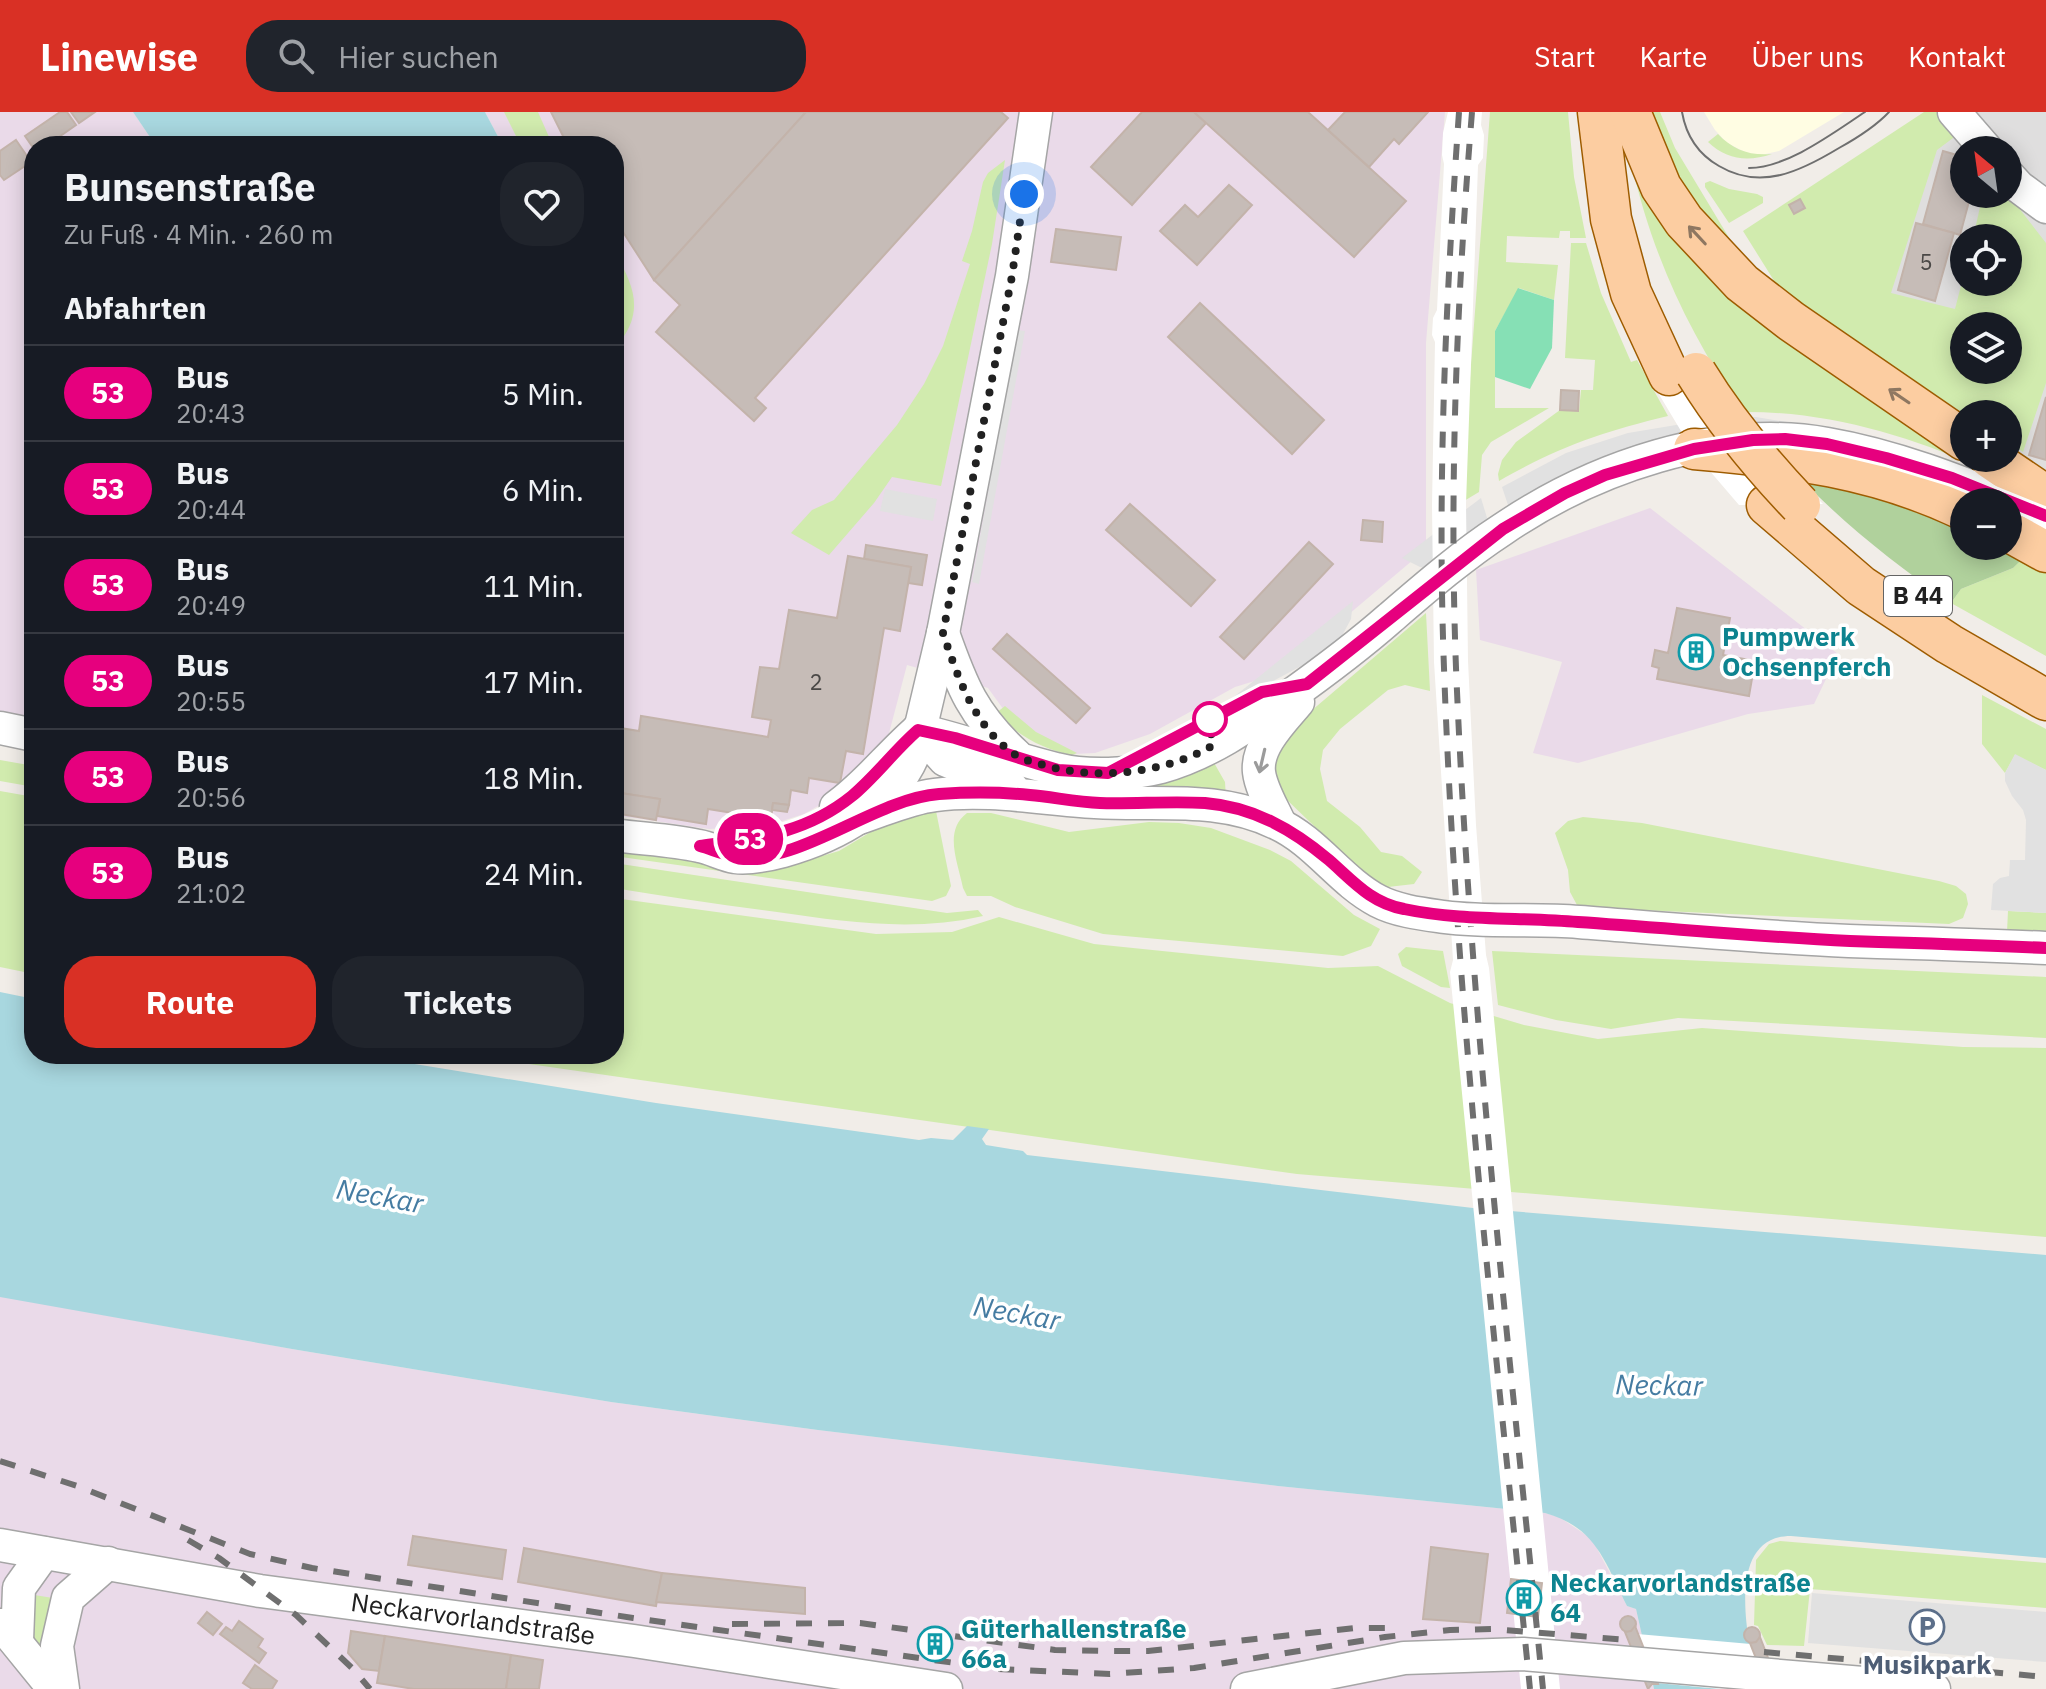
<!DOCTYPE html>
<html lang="de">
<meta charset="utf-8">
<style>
:root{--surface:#171b24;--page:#20242c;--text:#f1f3f6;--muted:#9ea1a6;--line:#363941;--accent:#d93025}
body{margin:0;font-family:"IBM Plex Sans",sans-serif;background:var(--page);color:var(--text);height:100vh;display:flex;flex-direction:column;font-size:30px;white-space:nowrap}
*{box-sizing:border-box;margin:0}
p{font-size:26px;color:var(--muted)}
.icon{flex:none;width:44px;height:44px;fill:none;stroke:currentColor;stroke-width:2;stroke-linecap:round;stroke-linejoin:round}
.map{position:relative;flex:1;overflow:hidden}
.details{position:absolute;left:24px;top:24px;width:600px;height:928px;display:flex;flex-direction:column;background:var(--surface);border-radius:32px;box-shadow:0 4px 20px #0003}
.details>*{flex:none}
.badge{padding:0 16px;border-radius:26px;font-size:28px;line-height:52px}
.needle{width:52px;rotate:331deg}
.controls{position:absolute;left:1950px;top:24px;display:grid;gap:16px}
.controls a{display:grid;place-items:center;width:72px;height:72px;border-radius:50%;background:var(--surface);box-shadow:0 4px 20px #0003;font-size:40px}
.you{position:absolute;width:40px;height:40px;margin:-20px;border:6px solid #fff;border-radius:50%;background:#1a73e8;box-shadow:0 0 0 12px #1a73e833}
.map>.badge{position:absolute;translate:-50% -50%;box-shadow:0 0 0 4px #fff}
h2{padding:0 40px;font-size:30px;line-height:72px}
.round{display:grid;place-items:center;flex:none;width:84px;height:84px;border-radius:32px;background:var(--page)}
.head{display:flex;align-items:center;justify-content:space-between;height:136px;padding:0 40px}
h1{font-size:38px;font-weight:700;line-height:60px}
.action{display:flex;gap:16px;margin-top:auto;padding:16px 40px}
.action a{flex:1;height:92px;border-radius:32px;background:var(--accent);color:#fff;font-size:32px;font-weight:700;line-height:92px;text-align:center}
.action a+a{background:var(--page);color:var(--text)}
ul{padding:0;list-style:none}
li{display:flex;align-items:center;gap:24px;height:96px;padding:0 40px;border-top:2px solid var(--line)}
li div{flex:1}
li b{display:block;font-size:30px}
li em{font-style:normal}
li .badge{min-width:88px;font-weight:700;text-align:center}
header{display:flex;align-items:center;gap:48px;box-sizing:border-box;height:112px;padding:0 40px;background:var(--accent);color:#fff}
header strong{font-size:38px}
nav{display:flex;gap:44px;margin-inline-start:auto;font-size:28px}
.search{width:560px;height:72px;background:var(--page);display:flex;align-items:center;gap:20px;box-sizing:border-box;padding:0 28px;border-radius:32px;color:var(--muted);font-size:30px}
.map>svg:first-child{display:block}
.residential{fill:#dfdede;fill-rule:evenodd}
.industrial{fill:#eadae9}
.education{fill:#fffde3}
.grass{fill:#d1ebae;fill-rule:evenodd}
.forest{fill:#b0d19c}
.pitch{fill:#86e0b5}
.parking{fill:#e1e1e1}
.water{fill:#a8d7df}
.pier{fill:#fff}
.building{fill:#c6bcb7;stroke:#c3b3aa;stroke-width:2}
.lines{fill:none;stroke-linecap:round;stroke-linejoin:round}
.minor-casing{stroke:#a5a5a5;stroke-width:35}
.major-casing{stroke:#9e5c00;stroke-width:43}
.minor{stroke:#fff;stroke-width:32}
.major{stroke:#fccda1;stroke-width:40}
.tram{stroke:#6f6f6f;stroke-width:2}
.rail{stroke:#6f6f6f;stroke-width:6;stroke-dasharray:16 16;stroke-linecap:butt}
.major-bridge-casing{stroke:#9e5c00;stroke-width:43;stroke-linecap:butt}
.major-bridge{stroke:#fccda1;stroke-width:40}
.oneway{stroke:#8e7761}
.oneway2{stroke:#9b9b9b}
.line-casing{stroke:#fff;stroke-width:18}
.line{stroke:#e6007e;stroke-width:12}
.walk{stroke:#212121;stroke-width:8;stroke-dasharray:0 14.4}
.stop-dot{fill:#fff;stroke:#e6007e;stroke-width:4}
.labels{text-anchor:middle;stroke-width:7;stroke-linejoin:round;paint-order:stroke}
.number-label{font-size:22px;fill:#4a4846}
.shield{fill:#fff;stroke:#646464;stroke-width:2}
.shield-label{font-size:24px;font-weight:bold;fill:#212121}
.culture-label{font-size:26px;font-weight:bold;fill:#0d838f;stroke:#fff;text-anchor:start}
.street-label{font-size:26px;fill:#212121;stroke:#fff}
.service-label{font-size:26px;font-weight:bold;fill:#4e5e75;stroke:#fff}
.water-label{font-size:28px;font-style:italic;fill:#457ca2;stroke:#fff}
</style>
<header>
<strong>Linewise</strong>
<div class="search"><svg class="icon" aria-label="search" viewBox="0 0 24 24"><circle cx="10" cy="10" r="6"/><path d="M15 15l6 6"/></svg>Hier suchen</div>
<nav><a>Start</a><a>Karte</a><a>Über uns</a><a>Kontakt</a></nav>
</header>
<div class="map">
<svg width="2046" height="1577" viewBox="0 0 2046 1577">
<rect width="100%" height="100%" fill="#f1ede8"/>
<path class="residential" d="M1959,0H2046V364L2008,337V302H1964V306L1813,201L1924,26ZM1964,38H2008V82H1964ZM1964,126H2008V170H1964ZM1964,214H2008V258H1964Z"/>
<g class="industrial">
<path d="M0,0H133L156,34H34V607L0,600Z"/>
<path d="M485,0H1445L1426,231V437L1278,562L1235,575L1150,622L1095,641L1074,642L1009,605L988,576L907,553L888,625L834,685L804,702L766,714L709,717L614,703V34H503Z"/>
<path d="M1650,396L1838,542L1814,592L1748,602L1578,651L1533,641L1562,550L1480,528L1476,458Z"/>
<path d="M0,1184L292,1237L611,1290L818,1318L1278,1374L1545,1401L1559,1405L1592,1427L1627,1494L1636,1497L1654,1577H0Z"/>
</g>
<path class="education" d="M1704,0H1844L1779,39L1761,43L1747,41L1727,31L1715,18Z"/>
<g class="grass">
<path d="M504,0H538L553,34H521Z"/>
<path d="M1490,0H1568L1574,65L1586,126H1570V119H1560L1559,126L1507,124L1506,150L1558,153L1554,188L1519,176L1495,219V296H1549L1491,330L1482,343L1479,380L1464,389L1463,359Z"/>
<path d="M1645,0H1660L1675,36L1743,149L1673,72Z"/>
<path d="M1924,0H1944L1961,20L1937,38L1891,181L1955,197L1964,162V170H2008V126H1973L1983,82H2008L2046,131V271L2023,340L2008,330V302H1965L1786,188L1743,119ZM1964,214H2008V258H1964Z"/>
<path d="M1718,22C1733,38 1750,44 1772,42C1748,50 1727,48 1708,30Z"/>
<path d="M1005,48L992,132L941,374L892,365L874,391L829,443L791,421L812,398L834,388L897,313L924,272L943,234L970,152L962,149L972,119L983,70L988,61Z"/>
<path d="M1631,50L1656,79L1973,346L1979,355C1904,322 1824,299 1742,300C1688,218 1653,146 1631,50Z"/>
<path d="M1710,69L1729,77L1757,82L1763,85V91L1729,111L1705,75V71Z"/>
<path d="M1571,131H1586L1601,181L1631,250L1637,248L1668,304C1602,320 1558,335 1499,369L1498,362L1502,348L1516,330L1560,298L1579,299L1581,278H1593L1595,248L1565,246Z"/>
<path d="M614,139C635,175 646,202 614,237Z"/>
<path d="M2029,439L2046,450V544L1951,491L1961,477L2013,456Z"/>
<path d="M1426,501L1430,579L1405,573L1388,578L1340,617L1323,638L1320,657L1327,689L1360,715L1381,740L1402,744L1422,760L1414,772L1388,775L1364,762L1285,686L1275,669L1272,639L1290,617Z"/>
<path d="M1982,583L2046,617V658L2015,643L2005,661L1982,632Z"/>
<path d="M1005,594L1036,620L1077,641L1072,643C1042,637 1017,623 996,601Z"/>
<path d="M0,648L34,654V675L0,669Z"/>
<path d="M1213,649L1225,670L1226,685L1038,677L1003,655Z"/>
<path d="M0,679L34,685V862L0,855Z"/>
<path d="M935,694L951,774L946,784L932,789L614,744V737L781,756L839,739L894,706Z"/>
<path d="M967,701H991L1069,720L1149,710L1179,711L1211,716L1270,738L1291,749L1354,803L1380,817L1371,834L1343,844L1103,822L1015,795L991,784H967L963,776C958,750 943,719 967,701Z"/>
<path d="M1583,705L1642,711L1939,769L1956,774L1966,782L1968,792L1963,806L1949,812L1597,796L1577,793L1570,780L1568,758L1555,721L1568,709Z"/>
<path d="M614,751L947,801L978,798L983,804C914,820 846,810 777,800C723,793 668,785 614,776Z"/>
<path d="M614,786L876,822L952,820L999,805L1094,832L1328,856L1378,854L1450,891L1524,913L1598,927L1702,916L1963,935L2046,936V1125L1297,1062L459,942H614Z"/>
<path d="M2008,799L2046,801V822L2007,820Z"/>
<path d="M1406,835L1443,839L1450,876L1441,875L1402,854L1398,842Z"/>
<path d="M1492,839L2046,865V926L1678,906L1611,917L1556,908L1498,893Z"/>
<path d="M1780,1429L2046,1451V1496L1810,1477L1804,1534L1767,1533L1758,1514L1754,1513L1756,1448L1769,1432Z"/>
<path d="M28,1482L53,1486V1560L29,1525Z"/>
</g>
<path class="forest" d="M1801,359L1964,412V434H2008L2027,442L2013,456L1961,477L1951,491C1895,452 1845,413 1797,363Z"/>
<path class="pitch" d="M1518,176L1554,188L1552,236L1530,277L1495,265V219Z"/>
<g class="parking">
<path d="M1017,218L1025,219L979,472L972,470Z"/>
<path d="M1724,305H1756L1854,321L1852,331L1766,322L1512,405L1502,375L1566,341L1628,321Z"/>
<path d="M885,377L937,387L933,409L880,399Z"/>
<path d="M1481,386L1491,419L1428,457L1420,455L1402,446Z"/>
<path d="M1353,489L1351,507L1336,535L1249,582L1225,592Z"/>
<path d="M2015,642L2046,658V801L1991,798L1993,772L2000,766L2009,764L2010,748H2025L2026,708L2023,698L2012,684L2005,669V661Z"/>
<path d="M1812,1481L2046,1500V1550L1808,1531Z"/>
</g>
<g class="water">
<path d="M133,0H485L503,34H156Z"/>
<path d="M0,880L34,887V942H353L656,991L919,1028L931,1026L953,1028L967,1014L989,1017L982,1027L986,1033L1023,1039L1027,1043L1473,1096L2046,1143V1446L1791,1424C1737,1424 1743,1492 1749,1530C1751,1545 1760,1562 1766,1577H1654L1636,1497L1627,1494C1605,1450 1596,1415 1545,1401L1278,1374L818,1318L611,1290L292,1237L0,1185Z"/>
</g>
<g class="pier">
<path d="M1448,0H1482L1481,13L1484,23L1483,46L1478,53L1466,392L1468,549L1476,713L1486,843L1489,856L1560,1577H1521L1450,860L1453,848L1434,550L1432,393L1435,230L1432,223L1433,206L1437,198L1444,52L1442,43L1443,21Z"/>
<path d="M1714,259L1780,349L1823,392L1739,393L1709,358L1681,319L1648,264Z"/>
<path d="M1626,1521L1762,1533L1779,1577H1720L1646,1570Z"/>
</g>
<g class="building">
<path d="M60,0H67L76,13L46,34H34V37L25,24Z"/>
<path d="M71,0H95L79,11Z"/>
<path d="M551,0H806L654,168L614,106V34H568Z"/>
<path d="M806,0H1001L1008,6L755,286L766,296L754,309L656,220L680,193L654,168Z"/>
<path d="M1142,0H1194L1206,11L1132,93L1091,55Z"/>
<path d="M1194,0H1308L1406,89L1354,145Z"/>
<path d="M1345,0H1428L1399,32L1394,27L1369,55L1328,18Z"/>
<path d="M16,28L31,50L4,68L0,63V39Z"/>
<path d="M1943,39L1964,45V82H1971L1960,123L1923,112Z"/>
<path d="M1229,73L1252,93L1197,153L1160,119L1185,93L1198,105Z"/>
<path d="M1800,87L1805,96L1794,102L1789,93Z"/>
<path d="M1916,111L1954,121L1935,189L1898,178Z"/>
<path d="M1056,117L1121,125L1116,158L1051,150Z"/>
<path d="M1200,191L1324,308L1292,342L1168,225Z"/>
<path d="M1561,278L1579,279L1578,299L1560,298Z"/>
<path d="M2046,285V348L2029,343Z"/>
<path d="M1130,392L1215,468L1191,494L1106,418Z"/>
<path d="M1363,408L1383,410L1382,430L1361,428Z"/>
<path d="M1309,430L1333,452L1244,547L1220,525Z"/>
<path d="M866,433L927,443L922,473L908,471L911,455L864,447Z"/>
<path d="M848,444L911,455L900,519L884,516L863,642L846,639L840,671L809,666L807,681L791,678L789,693L773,691L771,707L708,697L706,712L657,704L660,687L614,680V615L639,619L641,604L768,625L771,608L752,605L760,555L779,557L789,498L837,506Z"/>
<path d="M1677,496L1730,506L1723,543L1755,549L1749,584L1657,567L1659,556L1652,554L1655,538L1668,541Z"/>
<path d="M1007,522L1090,596L1076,611L993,537Z"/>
<path d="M614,680L660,687L656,708L614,701Z"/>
<path d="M773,691L789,693L787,700L772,698Z"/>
<path d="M413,1424L506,1438L502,1467L408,1453Z"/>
<path d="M1431,1435L1488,1442L1480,1511L1423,1507Z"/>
<path d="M524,1436L662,1461L656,1494L518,1470Z"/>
<path d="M662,1461L805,1476V1502L656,1490Z"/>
<path d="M1511,1467L1542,1471L1538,1505L1507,1501Z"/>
<path d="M207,1500L222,1512L213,1523L198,1511Z"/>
<circle cx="1628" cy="1512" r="8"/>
<path d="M239,1509L263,1527L258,1535L266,1541L259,1551L220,1522L226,1515L232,1519Z"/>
<path d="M1635,1514L1658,1572H1652L1648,1577L1625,1520L1631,1519Z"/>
<circle cx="1752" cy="1523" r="8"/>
<path d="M351,1519L385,1524L379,1559L362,1557L348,1541Z"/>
<path d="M385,1524L511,1543L506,1577H414L377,1571Z"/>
<path d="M920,1525L951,1530L950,1539L918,1534Z"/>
<path d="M1760,1525L1780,1577H1768L1750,1531L1756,1530Z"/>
<path d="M511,1543L543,1548L539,1577H506Z"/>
<path d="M255,1553L277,1569L272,1577H252L243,1571Z"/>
</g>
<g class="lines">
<g class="minor-casing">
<g id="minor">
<path d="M1954,0L1987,38"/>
<path d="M2008,63L2019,75L2046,95"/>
<path d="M943,521C962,575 973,603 1016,643"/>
<path d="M0,616L34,623"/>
<path d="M918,618C965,628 1009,646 1056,657C1087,665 1130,663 1161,655C1208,642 1248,614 1287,586C1322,561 1357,535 1390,506C1426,475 1463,443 1503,417C1593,356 1717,312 1827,332C1903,345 1975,376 2046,404"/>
<path d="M918,618L945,648L1012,676"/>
<path d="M836,695C867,673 889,643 918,618"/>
<path d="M859,706C884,698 909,686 935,683C988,676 1042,687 1095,690C1157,694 1218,683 1276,711C1316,729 1340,769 1378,789C1397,799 1423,802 1444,805C1488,811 1535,806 1579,810C1669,817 1759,825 1849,829C1915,831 1980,833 2046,836"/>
<path d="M1280,712C1273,696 1261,677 1259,660C1256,634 1283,608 1298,590"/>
<path d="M614,723C642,727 672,728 699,734C711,736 723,743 735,745C751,747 768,743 783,739C837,724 894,693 915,639L943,521L1012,164L1036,0"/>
<path d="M0,1433L260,1479L634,1529L946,1577"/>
<path d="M2,1513L54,1577"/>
<path d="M17,1529L19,1476L44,1441"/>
<path d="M63,1577L57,1534L68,1486L108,1451"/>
<path d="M1247,1577L1404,1546L1523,1542L1934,1577"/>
</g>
</g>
<g class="major-casing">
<g id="major">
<path d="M1598,0L1611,107L1631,181L1669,263"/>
<path d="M1630,0L1661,75L1684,109L1742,171L1791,209L1964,328"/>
<path d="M1694,337C1788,345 1877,356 1964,398"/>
<path d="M1990,346L2046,384"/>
<path d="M1767,393L1861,474L1949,532L2046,588"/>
<path d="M2008,419L2046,440"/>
</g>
</g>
<use href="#minor" class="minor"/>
<use href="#major" class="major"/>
<g class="tram">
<path d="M1682,0C1686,23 1698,42 1719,54C1761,79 1801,59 1839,36C1857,26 1875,15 1889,0"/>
<path d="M1749,56C1787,56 1833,21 1865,0"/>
</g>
<g class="rail">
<path d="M1459,0C1446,185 1437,371 1444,556C1456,897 1496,1237 1530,1577"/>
<path d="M1472,0C1457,184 1449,371 1456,556C1470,897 1509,1237 1543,1577"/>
<path d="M0,1349L77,1374L250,1442L312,1456L633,1506L998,1557L1110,1562L1194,1556L1385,1525L1450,1518L1491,1517L1629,1528"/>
<path d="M188,1428L219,1446L296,1503L352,1556L370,1577"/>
<path d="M732,1512L860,1511L1055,1538L1109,1539H1148L1355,1516H1385"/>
<path d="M1764,1540L2046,1565"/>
</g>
<g class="major-bridge-casing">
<path id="major-bridge" d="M1696,261C1726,310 1760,351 1800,393"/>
</g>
<use href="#major-bridge" class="major-bridge"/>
</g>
<defs><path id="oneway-shaft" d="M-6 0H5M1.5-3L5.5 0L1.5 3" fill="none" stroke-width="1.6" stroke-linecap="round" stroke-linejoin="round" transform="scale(2)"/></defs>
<g class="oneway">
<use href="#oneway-shaft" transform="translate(1697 123) rotate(-133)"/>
<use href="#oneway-shaft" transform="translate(1899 284) rotate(-146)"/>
</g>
<use class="oneway2" href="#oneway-shaft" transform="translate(1262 649) rotate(103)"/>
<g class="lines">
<g class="line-casing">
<path id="line" d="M2046,404L1952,366L1886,346L1827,332L1785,327L1753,328L1694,337L1605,363L1565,381L1503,417L1307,572L1262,580L1108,661L1058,658L955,626L918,618C894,639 876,664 852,684C805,722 757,726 700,734C711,737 722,742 733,744C797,756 873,687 939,682C968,680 1001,680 1030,683C1053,685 1076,690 1100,691C1135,692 1170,689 1205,691C1253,695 1292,717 1329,748C1353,769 1371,791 1404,797C1461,809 1519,805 1578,810C1669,816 1759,825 1850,829C1916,831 1981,833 2046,836"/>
</g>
<use href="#line" class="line"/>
<path class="walk" d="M1024,82L1012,164L943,521C958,566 975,617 1017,644C1024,648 1033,650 1040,652C1094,669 1163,662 1212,634L1210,607"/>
</g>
<defs>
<g id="building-ring" transform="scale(1.8)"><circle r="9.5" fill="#fff" stroke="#0f9aa8" stroke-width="1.5"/><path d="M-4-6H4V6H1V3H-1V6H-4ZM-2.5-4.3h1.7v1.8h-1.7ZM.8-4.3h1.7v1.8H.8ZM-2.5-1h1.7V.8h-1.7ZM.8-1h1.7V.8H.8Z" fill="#0f9aa8"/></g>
<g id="parking-ring" transform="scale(1.8)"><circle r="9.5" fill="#fff" stroke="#5c6f8a" stroke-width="1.5"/><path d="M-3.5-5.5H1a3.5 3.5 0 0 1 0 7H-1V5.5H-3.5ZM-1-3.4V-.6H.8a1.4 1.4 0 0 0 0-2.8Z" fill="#5c6f8a"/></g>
</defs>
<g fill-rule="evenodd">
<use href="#building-ring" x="1696" y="540"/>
<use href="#building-ring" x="1524" y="1486"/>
<use href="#parking-ring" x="1927" y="1515"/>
<use href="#building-ring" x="935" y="1532"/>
</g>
<circle class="stop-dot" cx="1210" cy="607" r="16"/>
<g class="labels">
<g class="number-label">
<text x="1926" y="158">5</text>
<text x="816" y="578">2</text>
</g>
<rect class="shield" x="1884" y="464" width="68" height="40" rx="6"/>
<g class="shield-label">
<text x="1918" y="492">B 44</text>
</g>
<g class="culture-label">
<text x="1722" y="534">Pumpwerk<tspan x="1722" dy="30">Ochsenpferch</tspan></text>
<text x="1550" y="1480">Neckarvorlandstraße<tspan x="1550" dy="30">64</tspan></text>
<text x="961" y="1526">Güterhallenstraße<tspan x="961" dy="30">66a</tspan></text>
</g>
<g class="street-label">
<text transform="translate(473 1507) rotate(8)" y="9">Neckarvorlandstraße</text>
</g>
<g class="service-label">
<text x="1927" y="1562">Musikpark</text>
</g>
<g class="water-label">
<text transform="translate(380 1084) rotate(10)" y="10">Neckar</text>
<text transform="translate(1017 1201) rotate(10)" y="10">Neckar</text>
<text transform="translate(1659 1273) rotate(1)" y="10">Neckar</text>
</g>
</g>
</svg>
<div class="controls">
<a><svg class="needle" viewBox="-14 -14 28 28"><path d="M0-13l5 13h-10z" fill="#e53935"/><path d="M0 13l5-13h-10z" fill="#9ea1a6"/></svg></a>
<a><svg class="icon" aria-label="locate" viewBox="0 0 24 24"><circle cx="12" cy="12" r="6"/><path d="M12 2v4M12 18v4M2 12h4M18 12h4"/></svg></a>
<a><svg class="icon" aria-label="layers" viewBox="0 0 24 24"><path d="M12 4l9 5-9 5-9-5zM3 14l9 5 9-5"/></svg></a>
<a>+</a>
<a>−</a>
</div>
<div class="you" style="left:1024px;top:82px"></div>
<b class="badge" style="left:750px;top:727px;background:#e6007e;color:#fff">53</b>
<section class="details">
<div class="head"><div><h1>Bunsenstraße</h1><p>Zu Fuß · 4 Min. · 260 m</p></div><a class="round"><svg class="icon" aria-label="heart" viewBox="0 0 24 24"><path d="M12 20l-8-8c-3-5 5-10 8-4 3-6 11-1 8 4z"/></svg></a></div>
<h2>Abfahrten</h2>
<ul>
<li><span class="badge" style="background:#e6007e;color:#fff">53</span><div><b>Bus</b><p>20:43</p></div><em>5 Min.</em></li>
<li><span class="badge" style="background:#e6007e;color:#fff">53</span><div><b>Bus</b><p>20:44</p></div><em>6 Min.</em></li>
<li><span class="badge" style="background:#e6007e;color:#fff">53</span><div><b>Bus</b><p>20:49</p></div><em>11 Min.</em></li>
<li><span class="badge" style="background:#e6007e;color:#fff">53</span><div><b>Bus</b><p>20:55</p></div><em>17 Min.</em></li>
<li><span class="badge" style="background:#e6007e;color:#fff">53</span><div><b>Bus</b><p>20:56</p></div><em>18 Min.</em></li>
<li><span class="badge" style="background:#e6007e;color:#fff">53</span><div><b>Bus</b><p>21:02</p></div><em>24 Min.</em></li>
</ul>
<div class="action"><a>Route</a><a>Tickets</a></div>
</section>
</div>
